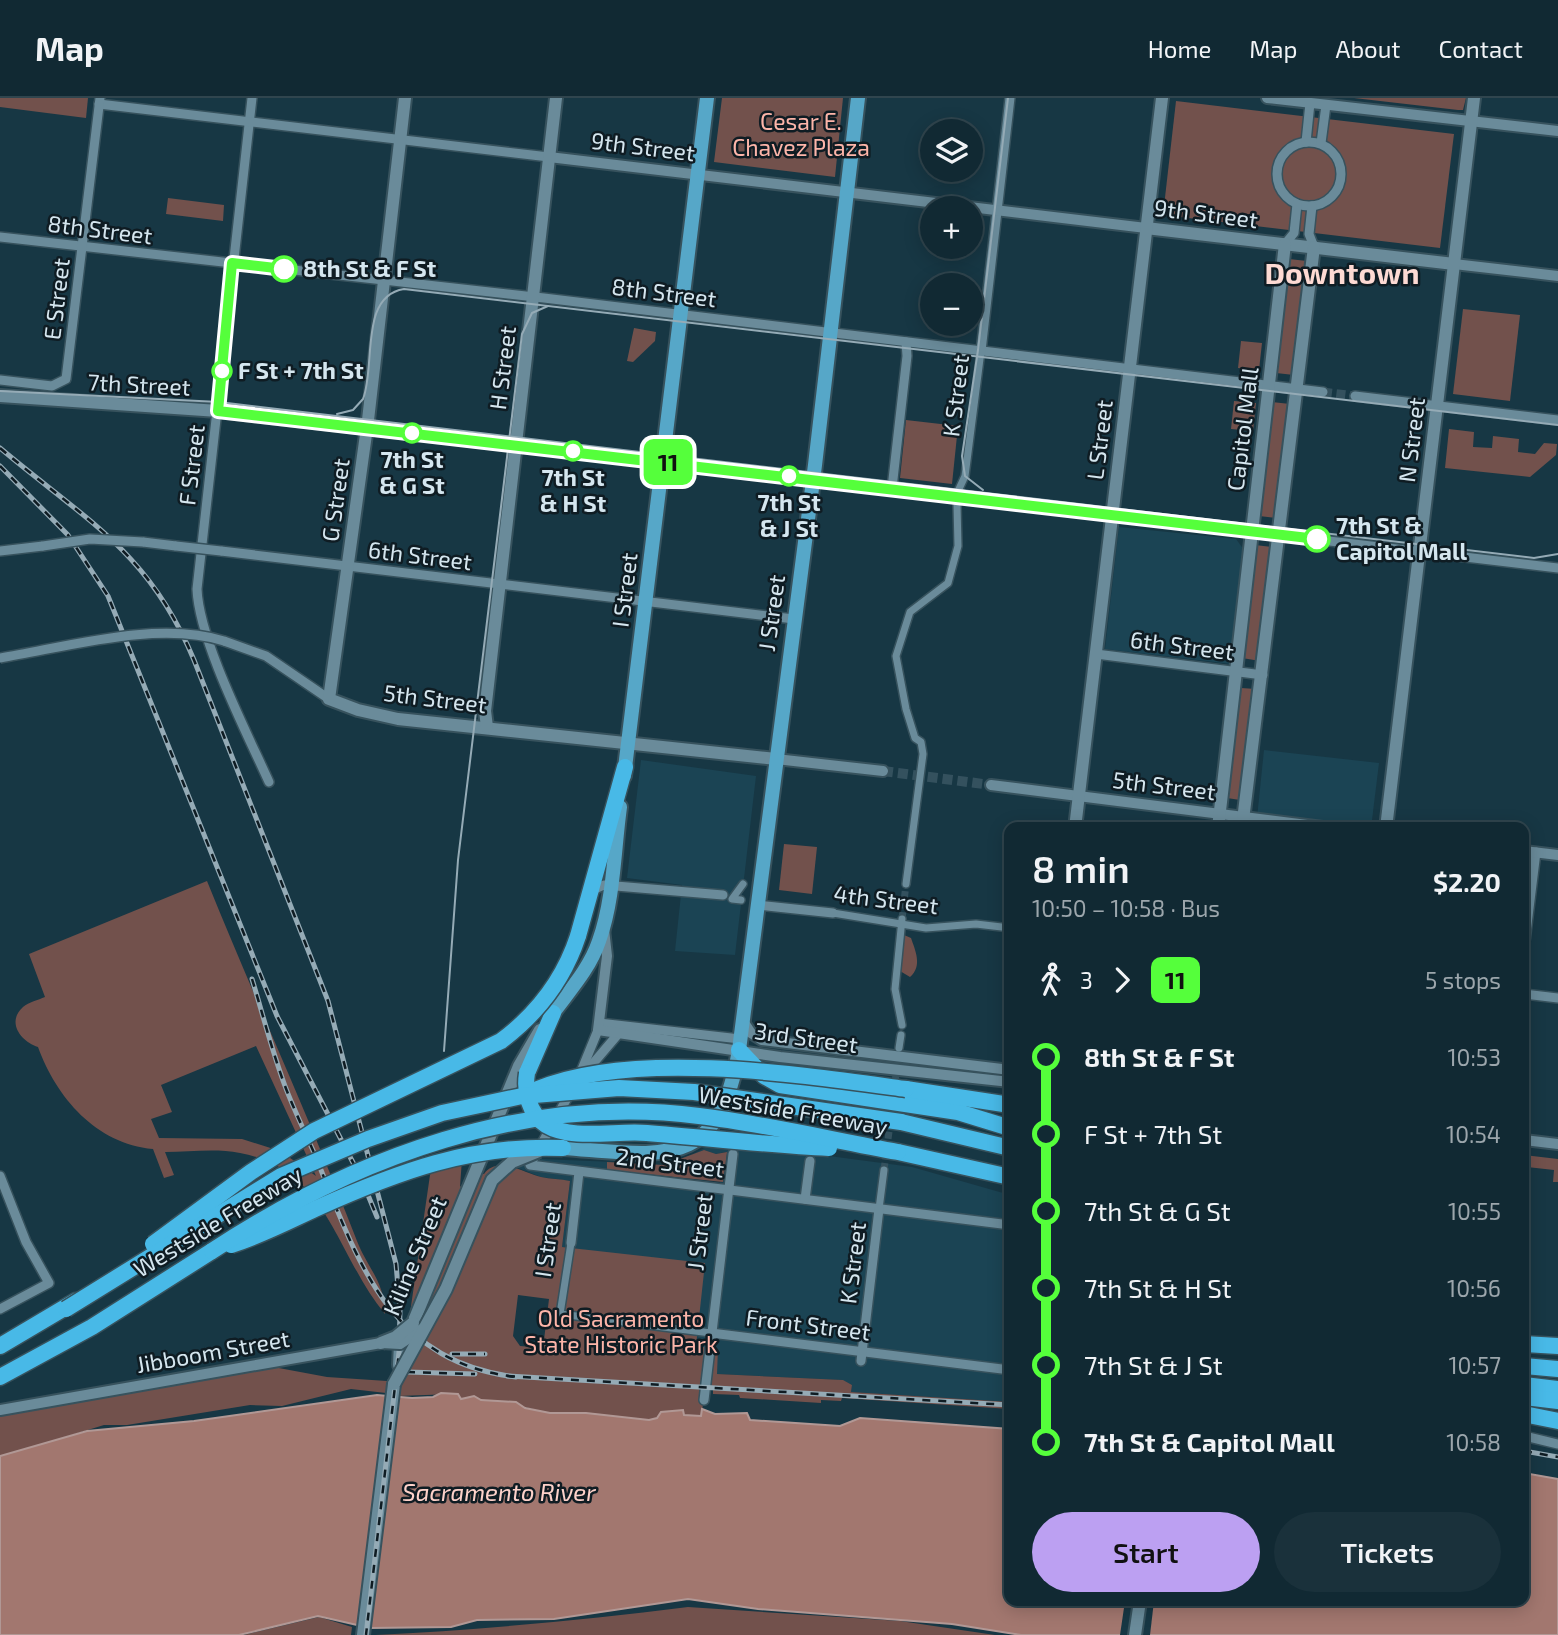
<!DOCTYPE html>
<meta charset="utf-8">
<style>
:root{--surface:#112933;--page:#1a313b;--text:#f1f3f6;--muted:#9ca6ac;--line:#30454e;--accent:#bca0f2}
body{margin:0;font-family:"Exo 2",sans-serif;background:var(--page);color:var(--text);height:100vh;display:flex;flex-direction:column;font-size:26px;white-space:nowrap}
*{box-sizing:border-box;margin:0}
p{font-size:23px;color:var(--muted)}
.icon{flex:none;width:38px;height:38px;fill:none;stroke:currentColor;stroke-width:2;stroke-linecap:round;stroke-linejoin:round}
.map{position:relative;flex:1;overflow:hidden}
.details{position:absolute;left:1004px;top:724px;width:525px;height:784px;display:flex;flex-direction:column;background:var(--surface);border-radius:14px;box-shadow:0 4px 18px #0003,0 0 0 2px var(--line)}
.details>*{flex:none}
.badge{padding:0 14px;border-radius:10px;font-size:24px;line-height:46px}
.tools{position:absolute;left:920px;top:21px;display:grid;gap:14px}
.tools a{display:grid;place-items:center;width:63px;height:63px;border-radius:50%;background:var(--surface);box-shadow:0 4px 18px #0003,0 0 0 2px var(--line);font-size:35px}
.map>.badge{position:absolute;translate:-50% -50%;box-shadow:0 0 0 4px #fff}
.legs{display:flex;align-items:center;gap:10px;height:77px;padding:0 28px;font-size:23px}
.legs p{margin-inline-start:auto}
.overview{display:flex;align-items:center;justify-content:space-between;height:119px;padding:0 28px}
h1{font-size:38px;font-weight:600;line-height:52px}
.action{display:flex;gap:14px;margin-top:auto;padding:14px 28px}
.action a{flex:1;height:80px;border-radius:42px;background:var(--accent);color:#111;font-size:28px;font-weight:600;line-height:80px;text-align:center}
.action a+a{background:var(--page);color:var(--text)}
ul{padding:0 28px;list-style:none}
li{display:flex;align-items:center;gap:24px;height:77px;font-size:26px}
li i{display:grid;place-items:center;width:10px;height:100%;margin:0 9px;background:currentColor}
li i::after{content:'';width:18px;height:18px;margin:-9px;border:5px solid;border-radius:50%;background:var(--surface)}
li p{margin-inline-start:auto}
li:first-child i{background:linear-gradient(#0000 50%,currentColor 0)}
li:last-child i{background:linear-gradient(currentColor 50%,#0000 0)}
header{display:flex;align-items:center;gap:42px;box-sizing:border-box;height:98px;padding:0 35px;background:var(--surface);border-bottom:2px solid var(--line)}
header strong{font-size:33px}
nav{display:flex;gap:38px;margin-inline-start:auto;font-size:24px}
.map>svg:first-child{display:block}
.built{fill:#1b4454;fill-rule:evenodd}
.green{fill:#72514c;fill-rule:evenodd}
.water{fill:#a2776f;stroke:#b19895;stroke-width:2}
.pier{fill:#173744}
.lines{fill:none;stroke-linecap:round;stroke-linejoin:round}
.pedestrian-tunnel{stroke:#34515e;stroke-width:7;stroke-dasharray:7 3.5;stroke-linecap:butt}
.minor-tunnel{stroke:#34515e;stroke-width:9;stroke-dasharray:9 4.5;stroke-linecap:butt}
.tertiary-tunnel{stroke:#34515e;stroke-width:10;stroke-dasharray:10 5;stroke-linecap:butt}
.pedestrian-casing{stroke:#37525d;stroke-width:10}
.minor-casing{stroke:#37525d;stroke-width:12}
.tertiary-casing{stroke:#37525d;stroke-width:14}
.secondary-casing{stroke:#37525d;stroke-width:16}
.primary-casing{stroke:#37525d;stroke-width:18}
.motorway-casing{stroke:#37525d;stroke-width:19}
.pedestrian{stroke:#6a8b9a;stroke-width:7}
.minor{stroke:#6a8b9a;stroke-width:9}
.tertiary{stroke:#6a8b9a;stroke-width:10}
.secondary{stroke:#6a8b9a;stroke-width:12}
.primary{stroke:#56a7c8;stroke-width:14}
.motorway{stroke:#48b9e7;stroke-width:16}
.tram{stroke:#95abb6;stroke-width:2}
.rail-casing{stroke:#95abb6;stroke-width:5}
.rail{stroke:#0f1c23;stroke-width:2.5;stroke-dasharray:8;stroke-linecap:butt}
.minor-bridge-casing{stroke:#37525d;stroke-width:12;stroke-linecap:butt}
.tertiary-bridge-casing{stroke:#37525d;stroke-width:14;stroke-linecap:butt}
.secondary-bridge-casing{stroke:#37525d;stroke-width:16;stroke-linecap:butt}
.motorway-bridge-casing{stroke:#37525d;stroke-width:19;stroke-linecap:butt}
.minor-bridge{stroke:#6a8b9a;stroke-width:9}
.tertiary-bridge{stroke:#6a8b9a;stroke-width:10}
.secondary-bridge{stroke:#6a8b9a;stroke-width:12}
.motorway-bridge{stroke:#48b9e7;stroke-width:16}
.line-1-casing{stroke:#fff;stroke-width:16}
.line-1{stroke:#55ff3b;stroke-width:10}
.stop-1-dot{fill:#fff;stroke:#55ff3b;stroke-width:3.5}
.labels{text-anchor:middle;stroke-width:5;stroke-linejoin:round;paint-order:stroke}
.park-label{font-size:23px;fill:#fdb5a9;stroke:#0f1c23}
.street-label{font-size:23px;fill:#d5e6ef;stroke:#0f1c23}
.stop-label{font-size:23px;font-weight:bold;fill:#d5e6ef;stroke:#0f1c23;text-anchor:start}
.water-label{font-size:24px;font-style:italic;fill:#fed2ca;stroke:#0f1c23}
.district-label{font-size:30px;font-weight:bold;fill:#fddad3;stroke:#0f1c23}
</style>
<header>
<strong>Map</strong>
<nav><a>Home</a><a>Map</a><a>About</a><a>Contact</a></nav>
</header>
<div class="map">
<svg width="1558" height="1537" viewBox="0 0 1558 1537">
<rect width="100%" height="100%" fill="#173744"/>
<g class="built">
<path d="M1119,429L1236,441L1244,452L1231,566L1105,551Z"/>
<path d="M1264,652L1379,665L1371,730H1256Z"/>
<path d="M641,662L756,678L735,857L675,853L682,787L627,780Z"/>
<path d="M710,1047L814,1056L912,1069L1010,1097V1304L851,1294L852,1287L842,1282L716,1276L718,1251L696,1248L700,1218L584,1152L562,1149L570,1083L541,1079L515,1069L541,1061L663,1066L682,1062ZM704,1052L716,1056L726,1054L720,1085L607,1072V1064L668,1066Z"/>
</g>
<g class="green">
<path d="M0,0H88L86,20L0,9Z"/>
<path d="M722,0H843L835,79L714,64Z"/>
<path d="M1354,0H1466L1463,12H1458Z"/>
<path d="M1176,3L1454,36L1440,150L1163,117Z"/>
<path d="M168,100L224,107L223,123L166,116Z"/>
<path d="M1289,161L1307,163L1294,277L1276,275Z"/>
<path d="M1463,211L1520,217L1510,303L1453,296Z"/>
<path d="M634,230L656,234L655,243L633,264L627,263Z"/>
<path d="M1241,243L1262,245L1259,272L1238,270Z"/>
<path d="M1234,303L1256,305L1253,333L1231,331Z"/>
<path d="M1272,304L1290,306L1276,420L1259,418Z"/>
<path d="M906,322L958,328L952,386L900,380Z"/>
<path d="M1449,331L1474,334L1473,349L1492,350L1493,338L1519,341L1518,354L1535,356L1544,345L1557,346L1556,357L1530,379L1445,370Z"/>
<path d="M1255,447L1273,449L1260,563L1242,560Z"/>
<path d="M1241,590L1256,591L1240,702L1227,700Z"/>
<path d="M784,746L817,749L812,796L779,792Z"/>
<path d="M207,783C256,904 310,1021 357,1143C368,1171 385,1184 385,1216C336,1157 328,1071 240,1055C215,1050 190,1054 165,1054L174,1077L164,1080L153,1051C96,1046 56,999 38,949C21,944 6,924 23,909C29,904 38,902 45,899L29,856ZM256,948L316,1078L280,1053L242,1041L159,1040L151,1021L172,1014L161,987Z"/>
<path d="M904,837L911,840C915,852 923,868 910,879L900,873Z"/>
<path d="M704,1052L716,1056L727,1054L723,1084L607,1072V1064L664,1067Z"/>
<path d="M1524,1057L1558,1061V1084H1553L1554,1072L1527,1069L1524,1099Z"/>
<path d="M462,1061L460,1089L473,1074L484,1076C497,1057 525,1075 541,1079C550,1081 561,1081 570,1083L562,1149L705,1165L696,1248L718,1251L717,1276L843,1282L852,1287L851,1294L1010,1304V1311L842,1300L841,1303L821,1302V1305L740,1300L739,1297L713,1296V1291L704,1290L702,1318L683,1317V1313L649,1322L586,1315H550L494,1302H480L474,1298L461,1301L453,1296L398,1298L430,1077L434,1068ZM518,1197L549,1201L543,1250L520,1248L513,1238Z"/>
<path d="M268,1268L327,1279L387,1283L386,1295L351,1291L282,1308L250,1307L127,1327H104L0,1359V1317Z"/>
<path d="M688,1509L900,1523L995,1537H375C480,1532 584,1522 688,1509Z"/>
<path d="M319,1519L352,1529L351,1537H244Z"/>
</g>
<path class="water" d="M441,1295L458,1296L461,1301L474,1298L481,1302L516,1304L525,1310L550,1315H586L649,1322L657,1320L661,1314L683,1312L684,1317L701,1318L702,1311L715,1316L747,1315L750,1322L840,1328L860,1320L1010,1331V1503H1524V1375L1558,1381V1537H1021L952,1526L758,1511L688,1501L554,1521L477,1522L451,1529L370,1530L318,1518L239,1537H0V1358L87,1333L194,1323L377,1297L412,1300L433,1299Z"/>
<path class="pier" d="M1125,1503H1154L1150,1537H1120Z"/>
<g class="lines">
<g class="pedestrian-tunnel">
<path d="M902,821L906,786"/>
<path d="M894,991L899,954"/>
<path d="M884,1072L893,1003"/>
</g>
<path class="minor-tunnel" d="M1323,294L1355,298"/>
<path class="tertiary-tunnel" d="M883,673L991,687"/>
<g class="pedestrian-casing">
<g id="pedestrian">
<path d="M959,391L965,378L981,253"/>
<path d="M906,786L923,656L921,644L915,640L906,611L896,558L910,514L948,485L958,448L957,407"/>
<path d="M741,802L732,801L743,786"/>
<path d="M833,815L926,830L976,826L1010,830"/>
<path d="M902,821L895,891L902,927"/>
<path d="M899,950L901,937"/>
<path d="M879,1111L884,1072"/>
<path d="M571,1145L560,1216L711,1235"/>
</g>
</g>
<g class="minor-casing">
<g id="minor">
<path d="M252,0L197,491C199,542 247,635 269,684"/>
<path d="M99,6L549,59"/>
<circle cx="1309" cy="76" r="32"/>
<path d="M1306,44L1310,5"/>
<path d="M1321,45L1326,7"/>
<path d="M1312,108L1309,136L1314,149"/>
<path d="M0,139L544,200L1323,294"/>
<path d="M1285,146L1294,135L1297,106"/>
<path d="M981,253L1010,0"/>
<path d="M0,282L52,288L66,281L100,0"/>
<path d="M1355,298L1558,322"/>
<path d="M515,347L1558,470"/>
<path d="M892,390L907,258L906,244"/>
<path d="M143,444L176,448"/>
<path d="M0,453L43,448"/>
<path d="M221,453L794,521"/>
<path d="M224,543L266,558L329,601"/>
<path d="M1096,556L1263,577"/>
<path d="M593,792L604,787L723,797"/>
<path d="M758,807L833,815"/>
<path d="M1524,851L1536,754"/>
<path d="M1524,896L1558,900"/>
<path d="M599,925L740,941"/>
<path d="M584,976L619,935"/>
<path d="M578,981L598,932"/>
<path d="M571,993L530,1067L1010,1127"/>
<path d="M0,1078L26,1144L49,1185L0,1211"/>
<path d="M805,1101L810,1063"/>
<path d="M571,1145L579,1074"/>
<path d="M711,1235L1010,1272"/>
<path d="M861,1263L879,1111"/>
<path d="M704,1302L733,1056"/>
<path d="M1524,1338L1558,1346"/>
</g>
</g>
<g class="tertiary-casing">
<g id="tertiary">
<path d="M1267,0L1558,33"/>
<path d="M549,59L1146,130"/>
<path d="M1454,166L1558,178"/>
<path d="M776,661L883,673"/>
<path d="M991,687L1331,730"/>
<path d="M1524,753L1558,757"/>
<path d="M604,831L607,858L598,932L780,959L1010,984"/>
<path d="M743,923L751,935L762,942L1010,972"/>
<path d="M1524,1042L1558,1046"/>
<path d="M0,1312L381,1245"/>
</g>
</g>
<g class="secondary-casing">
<g id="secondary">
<path d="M405,0L368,322L329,601L358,612L398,621L776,661"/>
<path d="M1146,130L1454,166"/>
<path d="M0,298L218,313L515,347"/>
<path d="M487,629L485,613L556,0"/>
<path d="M1075,730L1162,0"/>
<path d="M1218,730L1285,146"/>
<path d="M1242,730L1314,149"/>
<path d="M1386,730L1474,0"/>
<path d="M413,1225L519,968L540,932"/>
<path d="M399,1267L400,1246"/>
<path d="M363,1537L394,1286"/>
<path d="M1135,1537L1140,1503"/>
</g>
</g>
<g class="primary-casing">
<g id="primary">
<path d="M624,678L707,0"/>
<path d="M553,915C570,892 590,870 599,843C614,801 614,752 620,709"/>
<path d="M563,1050C664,1057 718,1074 739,952L815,367L858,0"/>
</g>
</g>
<g class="motorway-casing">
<g id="motorway">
<path d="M578,838L625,669"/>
<path d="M739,952L764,978L780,987L958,1014L1010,1030"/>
<path d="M527,975L553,915"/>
<path d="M906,991L1010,1007"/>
<path d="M901,1024L1010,1050"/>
<path d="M898,1054L1010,1079"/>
<path d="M1524,1246L1558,1248"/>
<path d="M0,1248L76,1203"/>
<path d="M1524,1268L1558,1271"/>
<path d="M0,1279L92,1229L212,1153"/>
<path d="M1524,1287L1558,1291"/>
<path d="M1524,1299L1558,1303"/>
<path d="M1524,1316L1558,1323"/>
</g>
</g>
<use href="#pedestrian" class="pedestrian"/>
<use href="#minor" class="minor"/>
<use href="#tertiary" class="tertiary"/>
<use href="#secondary" class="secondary"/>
<use href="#primary" class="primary"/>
<use href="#motorway" class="motorway"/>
<g class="tram">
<path d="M0,293L219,304L1534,460L1558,456"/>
<path d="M337,316L353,312L363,301C376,268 359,198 404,191L1558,327"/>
<path d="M983,392L965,378L962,358L978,252L1008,0"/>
<path d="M444,953L458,762L522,236L532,215L548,208"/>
</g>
<g class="rail-casing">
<g id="rail">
<path d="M0,350C84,421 149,453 194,562L328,903L396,1166L400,1212L399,1254L366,1537"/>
<path d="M0,368L68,437L108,498L277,918L361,1080L377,1119"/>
<path d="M252,881C263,917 272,953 285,988C294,1012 305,1034 315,1057C357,1161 388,1264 516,1279"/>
<path d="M452,1256H485"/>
<path d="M407,1274L475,1276"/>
<path d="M507,1278L1010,1307"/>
<path d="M1524,1353L1558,1359"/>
</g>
</g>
<use href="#rail" class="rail"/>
<g class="minor-bridge-casing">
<g id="minor-bridge">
<path d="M43,448L90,441L143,444"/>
<path d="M176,448L221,453"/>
<path d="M0,560C67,549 158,522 224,543"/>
</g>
</g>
<g class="tertiary-bridge-casing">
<path id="tertiary-bridge" d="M381,1245L400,1246L422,1231"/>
</g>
<g class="secondary-bridge-casing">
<g id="secondary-bridge">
<path d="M381,1245L396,1239L413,1225"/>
<path d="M394,1286L446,1191L492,1082L512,1064L539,1053"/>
</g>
</g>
<g class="motorway-bridge-casing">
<g id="motorway-bridge">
<path d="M527,975C524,994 529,1016 546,1027C573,1043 617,1032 647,1035C708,1040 768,1047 829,1050"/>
<path d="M538,991C634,951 804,977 906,991"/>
<path d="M153,1146L251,1074L314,1033L501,943C537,916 564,881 578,838"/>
<path d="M231,1147C260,1138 287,1124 315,1111C397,1074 471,1046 563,1050"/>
<path d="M212,1153C355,1059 525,996 699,1018C766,1026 832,1042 898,1054"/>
<path d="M66,1211L281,1078L368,1041L442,1015L522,998L619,990L694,994L901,1024"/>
</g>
</g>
<use href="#minor-bridge" class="minor-bridge"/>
<use href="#tertiary-bridge" class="tertiary-bridge"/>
<use href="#secondary-bridge" class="secondary-bridge"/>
<use href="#motorway-bridge" class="motorway-bridge"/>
</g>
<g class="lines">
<g class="line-1-casing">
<path id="line-1" d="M284,171L232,165L218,313L1317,441"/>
</g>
<use href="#line-1" class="line-1"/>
</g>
<g class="stop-1-dot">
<circle cx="284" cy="171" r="12"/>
<circle cx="222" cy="273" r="9"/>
<circle cx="412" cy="335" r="9"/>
<circle cx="573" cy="353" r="9"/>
<circle cx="789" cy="378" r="9"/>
<circle cx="1317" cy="441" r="12"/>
</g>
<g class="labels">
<g class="park-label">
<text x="801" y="32">Cesar E.<tspan x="801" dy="26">Chavez Plaza</tspan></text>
<text x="621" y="1229">Old Sacramento<tspan x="621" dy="26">State Historic Park</tspan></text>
</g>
<g class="street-label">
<text transform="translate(643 49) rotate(7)" y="8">9th Street</text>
<text transform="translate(1206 116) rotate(7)" y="8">9th Street</text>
<text transform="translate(100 132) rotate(7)" y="8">8th Street</text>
<text transform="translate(664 195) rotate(7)" y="8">8th Street</text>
<text transform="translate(57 201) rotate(-83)" y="8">E Street</text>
<text transform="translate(503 270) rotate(-83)" y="8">H Street</text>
<text transform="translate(139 287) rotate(3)" y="8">7th Street</text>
<text transform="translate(956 298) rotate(-83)" y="8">K Street</text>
<text transform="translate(1243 331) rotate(-83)" y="8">Capitol Mall</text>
<text transform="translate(1100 342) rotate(-83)" y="8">L Street</text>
<text transform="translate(1412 342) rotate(-83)" y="8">N Street</text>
<text transform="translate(192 367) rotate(-83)" y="8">F Street</text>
<text transform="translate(336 402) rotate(-82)" y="8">G Street</text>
<text transform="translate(420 458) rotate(7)" y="8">6th Street</text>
<text transform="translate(625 492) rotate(-83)" y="8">I Street</text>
<text transform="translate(772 515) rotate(-82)" y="8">J Street</text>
<text transform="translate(1182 548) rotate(7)" y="8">6th Street</text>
<text transform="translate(435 601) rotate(7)" y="8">5th Street</text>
<text transform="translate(1164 688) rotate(7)" y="8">5th Street</text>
<text transform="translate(886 802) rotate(7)" y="8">4th Street</text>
<text transform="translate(806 940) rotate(8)" y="8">3rd Street</text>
<text transform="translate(793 1013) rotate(10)" y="8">Westside Freeway</text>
<text transform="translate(670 1065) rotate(7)" y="8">2nd Street</text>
<text transform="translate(218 1124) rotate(-31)" y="8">Westside Freeway</text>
<text transform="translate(700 1134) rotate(-83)" y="8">J Street</text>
<text transform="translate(548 1142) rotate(-82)" y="8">I Street</text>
<text transform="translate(415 1158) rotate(-67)" y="8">Kiline Street</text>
<text transform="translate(853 1165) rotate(-83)" y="8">K Street</text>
<text transform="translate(808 1227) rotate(7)" y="8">Front Street</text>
<text transform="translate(213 1254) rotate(-10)" y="8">Jibboom Street</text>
</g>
<g class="stop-label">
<text x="303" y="179">8th St &amp; F St</text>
<text x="238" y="281">F St + 7th St</text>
<text x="412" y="370" text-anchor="middle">7th St<tspan x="412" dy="26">&amp; G St</tspan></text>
<text x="573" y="388" text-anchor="middle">7th St<tspan x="573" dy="26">&amp; H St</tspan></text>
<text x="789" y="413" text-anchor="middle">7th St<tspan x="789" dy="26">&amp; J St</tspan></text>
<text x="1336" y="436">7th St &amp;<tspan x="1336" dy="26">Capitol Mall</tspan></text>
</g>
<g class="water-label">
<text x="499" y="1403">Sacramento River</text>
</g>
<g class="district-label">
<text x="1342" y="186">Downtown</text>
</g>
</g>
</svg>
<div class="tools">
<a><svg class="icon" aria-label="layers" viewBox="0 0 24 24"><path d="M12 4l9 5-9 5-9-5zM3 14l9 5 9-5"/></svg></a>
<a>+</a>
<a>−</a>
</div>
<b class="badge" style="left:668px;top:364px;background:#55ff3b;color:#111">11</b>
<section class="details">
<div class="overview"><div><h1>8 min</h1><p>10:50 – 10:58 · Bus</p></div><b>$2.20</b></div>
<div class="legs"><svg class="icon" aria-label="walk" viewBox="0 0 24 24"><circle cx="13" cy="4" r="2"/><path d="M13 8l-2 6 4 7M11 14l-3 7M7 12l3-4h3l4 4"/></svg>3<svg class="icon" aria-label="forward" viewBox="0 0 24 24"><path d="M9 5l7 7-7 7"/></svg><b class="badge" style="background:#55ff3b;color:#111">11</b><p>5 stops</p></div>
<ul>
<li><i style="color:#55ff3b"></i><b>8th St &amp; F St</b><p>10:53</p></li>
<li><i style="color:#55ff3b"></i><span>F St + 7th St</span><p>10:54</p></li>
<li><i style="color:#55ff3b"></i><span>7th St &amp; G St</span><p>10:55</p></li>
<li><i style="color:#55ff3b"></i><span>7th St &amp; H St</span><p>10:56</p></li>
<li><i style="color:#55ff3b"></i><span>7th St &amp; J St</span><p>10:57</p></li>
<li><i style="color:#55ff3b"></i><b>7th St &amp; Capitol Mall</b><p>10:58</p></li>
</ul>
<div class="action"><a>Start</a><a>Tickets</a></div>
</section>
</div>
